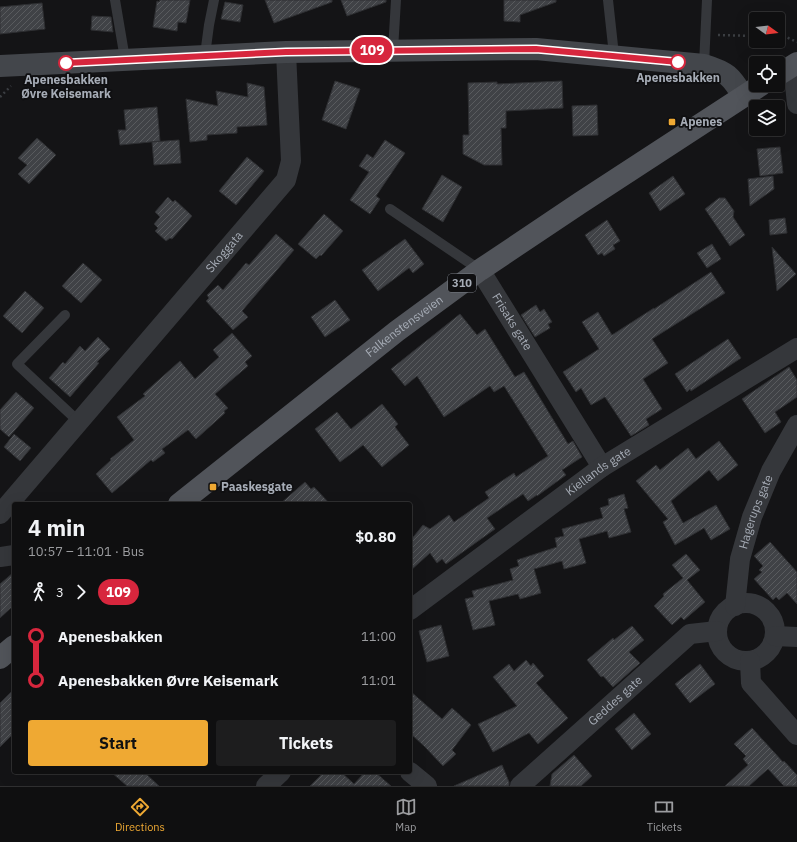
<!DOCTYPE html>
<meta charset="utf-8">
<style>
:root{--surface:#0f0f10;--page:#1d1d1e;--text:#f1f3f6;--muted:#9b9c9f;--line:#2f2f30;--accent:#efa933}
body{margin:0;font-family:"IBM Plex Sans",sans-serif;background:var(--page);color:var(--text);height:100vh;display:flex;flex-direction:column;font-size:15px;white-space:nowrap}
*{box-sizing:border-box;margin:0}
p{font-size:13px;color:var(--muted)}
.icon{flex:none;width:22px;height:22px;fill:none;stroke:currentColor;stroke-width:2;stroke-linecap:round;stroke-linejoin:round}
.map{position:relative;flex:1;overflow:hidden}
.drawer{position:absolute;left:12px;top:502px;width:400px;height:272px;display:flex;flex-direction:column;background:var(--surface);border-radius:4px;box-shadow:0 4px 16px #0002,0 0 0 1px var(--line)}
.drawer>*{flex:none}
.badge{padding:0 8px;border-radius:13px;font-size:14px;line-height:26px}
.needle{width:26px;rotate:105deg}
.controls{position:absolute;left:749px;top:12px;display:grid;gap:8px}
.controls a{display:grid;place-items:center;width:36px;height:36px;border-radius:4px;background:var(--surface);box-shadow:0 4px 16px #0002,0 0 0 1px var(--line);font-size:20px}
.map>.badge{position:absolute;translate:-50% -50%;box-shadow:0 0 0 2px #fff}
.legs{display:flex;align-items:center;gap:6px;height:44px;padding:0 16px;font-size:13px}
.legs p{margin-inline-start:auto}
.headline{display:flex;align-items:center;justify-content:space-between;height:68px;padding:0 16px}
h1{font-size:22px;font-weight:700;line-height:30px}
.button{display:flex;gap:8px;margin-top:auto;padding:8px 16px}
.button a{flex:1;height:46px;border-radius:4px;background:var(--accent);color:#111;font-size:16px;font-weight:700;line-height:46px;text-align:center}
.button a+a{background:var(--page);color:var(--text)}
ul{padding:0 16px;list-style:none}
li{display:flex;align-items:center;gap:14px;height:44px;font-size:15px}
li i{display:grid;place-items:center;width:6px;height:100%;margin:0 5px;background:currentColor}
li i::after{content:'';width:10px;height:10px;margin:-5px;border:3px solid;border-radius:50%;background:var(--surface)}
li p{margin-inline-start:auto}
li:first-child i{background:linear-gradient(#0000 50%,currentColor 0)}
li:last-child i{background:linear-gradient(currentColor 50%,#0000 0)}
.dock{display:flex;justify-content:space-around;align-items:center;height:56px;border-top:1px solid var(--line);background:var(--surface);font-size:11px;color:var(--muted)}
.dock a{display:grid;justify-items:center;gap:2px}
.dock .active{color:var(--accent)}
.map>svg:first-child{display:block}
.building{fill:url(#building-hatch);stroke:#2e2f32}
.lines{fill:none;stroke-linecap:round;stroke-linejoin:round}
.path{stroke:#3b3e42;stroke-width:2.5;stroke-dasharray:2 3;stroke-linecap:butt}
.service{stroke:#35373b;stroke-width:10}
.minor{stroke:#35373b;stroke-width:20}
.secondary{stroke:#43464b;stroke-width:22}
.primary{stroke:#51545a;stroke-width:22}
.line-1-casing{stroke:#fff;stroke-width:9}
.line-1{stroke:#d7263d;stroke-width:6}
.stop-1-dot{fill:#fff;stroke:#d7263d;stroke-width:2}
.poi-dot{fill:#efa933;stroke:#0f0f11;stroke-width:1.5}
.labels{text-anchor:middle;stroke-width:3.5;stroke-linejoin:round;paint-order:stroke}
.shield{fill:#0f0f11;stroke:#797d84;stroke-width:1}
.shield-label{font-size:11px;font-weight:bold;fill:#a6acb6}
.stop-label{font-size:12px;font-weight:bold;fill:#a6acb6;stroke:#0f0f11}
.poi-label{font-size:12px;font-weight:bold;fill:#a6acb6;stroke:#0f0f11;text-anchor:start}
.street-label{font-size:12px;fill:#a6acb6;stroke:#0f0f11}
</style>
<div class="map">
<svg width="797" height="786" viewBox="0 0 797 786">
<defs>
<pattern id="building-hatch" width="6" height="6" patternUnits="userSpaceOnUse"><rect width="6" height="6" fill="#404246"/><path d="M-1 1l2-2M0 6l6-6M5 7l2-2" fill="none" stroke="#595b5e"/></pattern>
</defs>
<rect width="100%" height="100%" fill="#141416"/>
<g class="building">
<path d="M160,0H190L186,23L178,22L177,31L153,27L157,1L159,2Z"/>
<path d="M265,0H332V2L274,23Z"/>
<path d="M341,0H386V2L347,16Z"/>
<path d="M504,0H556V2L520,15V22L504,21Z"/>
<path d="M225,2L243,5L240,22L221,19Z"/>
<path d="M42,3L45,29L0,34V7Z"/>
<path d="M92,16L111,17L113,32L91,30Z"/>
<path d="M335,81L360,89L346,129L322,120Z"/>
<path d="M562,81L563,108L506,111V128H501L502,165H484L463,154V135H469L468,83L497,82V84Z"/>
<path d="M247,83L264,87L267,125L237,127V133L207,135V140L190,142L186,99L218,106L216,91L248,97Z"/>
<path d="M597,105L598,135L573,136L572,106Z"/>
<path d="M157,107L160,141L120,145L118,130H126L124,110Z"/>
<path d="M37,138L56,155L29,184L18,174L27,165L18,158Z"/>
<path d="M179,140L181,163L154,165L152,142Z"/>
<path d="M385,140L405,153L376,196L380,199L370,214L350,200L369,172L359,166L367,154L373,158Z"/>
<path d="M780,147L783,173L760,176L757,149Z"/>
<path d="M247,157L264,171L236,205L219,191Z"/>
<path d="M442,175L462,187L443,222L422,209Z"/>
<path d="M673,176L685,194L660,211L649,193Z"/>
<path d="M773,176L774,189L750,206L748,179Z"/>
<path d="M168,197L173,202L175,200L192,216L172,239L170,238L166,241L155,231L158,228L154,224L160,217L155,212Z"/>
<path d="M719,198H725L734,211L733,217L745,235L730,246L705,209Z"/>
<path d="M324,214L343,231L321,256L320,255L316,259L298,244Z"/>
<path d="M785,218L787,233L770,235L769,220Z"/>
<path d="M607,220L620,241L613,245L615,249L604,256L602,253L598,255L585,235Z"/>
<path d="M276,234L294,250L242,311L248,317L233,330L206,301L209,298L207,295L218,285L223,290L246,263L249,265Z"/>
<path d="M405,239L424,264L413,273L409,268L378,291L362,270Z"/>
<path d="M712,244L721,259L707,268L697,253Z"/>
<path d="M772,247L796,274L777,291Z"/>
<path d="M83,263L102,280L81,303L62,286Z"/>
<path d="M711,272L725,293L652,339L668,363L643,379L662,409L646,419L649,425L631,436L605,397L591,405L581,388L576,392L563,372L599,349L582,322L598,312L612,335L654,308V309Z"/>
<path d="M25,291L44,308L22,333L3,316Z"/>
<path d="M335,300L350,320L325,337L311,317Z"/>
<path d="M536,305L540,312L544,309L552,322L548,324L550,328L535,337L521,315Z"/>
<path d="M460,314L477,335L485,329L515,377L524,372L568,444L573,441L582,457L562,470L566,475L537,496V495L528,501L523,494L487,518L495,529L446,564L442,559L437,563L430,553L410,571V541L423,525L430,529L449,515L454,522L489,498L485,492L514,473L516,477L548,456L504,386L494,392L490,386L444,417L417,376L405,386L391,369Z"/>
<path d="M232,333L252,356L245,362L248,366L215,394L228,408L224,411L225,413L196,439L188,430L162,449L165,453L153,462L151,460L112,493L96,474L111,460L110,459L134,440L117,417L145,396L143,394L180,361L195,379L219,357L213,350Z"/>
<path d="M98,337L110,349L97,362L99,363L70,397L49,378L63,362L65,364L80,346L85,351Z"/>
<path d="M728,339L741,358L691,391L690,389L687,392L675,374Z"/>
<path d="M789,367L797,380V397L775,412L781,422L765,433L742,399Z"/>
<path d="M16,392L34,408L9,437L0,429V410Z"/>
<path d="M382,404L398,424L395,427L409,445L382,467L363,445L340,462L315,429L337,412L351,429Z"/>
<path d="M14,434L31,448L20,461L4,447Z"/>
<path d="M719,441L738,465L718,481L709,470L671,501L683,523L716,505L730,529L711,540L704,528L675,545L663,522L668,519L636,481L656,465L660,470L688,448L696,459Z"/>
<path d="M305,482L311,489L314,487L330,504H280Z"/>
<path d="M624,494L628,508L624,509L631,532L609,538L607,531L579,539L586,563L564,569L562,561L534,569L541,593L520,599L518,594L489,601L495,625L473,630L465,599L474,597L472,591L513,580L510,569L519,566L517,560L557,547L555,538L564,536L562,529L603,518L600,508L609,505L608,499Z"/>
<path d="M770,542L797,572V604L787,593L779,600L776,597L773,600L754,579L762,572L759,570L763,566L754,556Z"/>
<path d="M686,554L700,570L687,580L705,602L684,620L681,617L672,625L654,606L664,596L663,594L683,578L672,565Z"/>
<path d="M14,572V605L0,618V584Z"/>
<path d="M441,625L449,656L427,662L419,631Z"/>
<path d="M632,626L644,640L629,652L640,663L613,687L603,676L601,677L587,660L613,638L614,640Z"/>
<path d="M526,660L531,666L533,663L544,676L536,683L568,718L538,744L529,733L493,752L478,724L517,706L493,677L509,664L514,671Z"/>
<path d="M700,664L715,684L690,703L675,684Z"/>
<path d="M14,689V733L0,747V703Z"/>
<path d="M410,691L442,719L452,708L471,725L452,750L456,754L443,766L425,747L410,733Z"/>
<path d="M634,713L651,734L632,750L615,729Z"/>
<path d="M752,728L783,762L784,761L797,775V786H784L768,769L749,786H725L748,765L743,759L746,756L734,744Z"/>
<path d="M574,755L592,776L581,786H550L552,774Z"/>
<path d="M502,765L509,782V786H454Z"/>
<path d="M111,772H144L159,786H127Z"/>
<path d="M324,772H341L354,784L365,772H375L391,786H310Z"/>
</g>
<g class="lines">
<g class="path">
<path d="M718,35L756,36"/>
<path d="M778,36H784L797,42"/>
<path d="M0,97L11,86"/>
</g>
<g class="service">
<path d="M115,0L125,59"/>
<path d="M608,0L614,55"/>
<path d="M393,50L396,0"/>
<path d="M205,55L209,25L214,0"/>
<path d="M704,65L707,0"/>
<path d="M390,209L480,270"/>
<path d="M65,315L17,364L79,422"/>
</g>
<g class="minor">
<path d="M793,66L797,104"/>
<path id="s1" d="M480,270L602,467"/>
<path id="s2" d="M0,514L286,180L291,161L286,52"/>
<path d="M0,557L14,555"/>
<circle cx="746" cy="632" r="29"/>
<path id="s3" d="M735,606L740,559L752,517L771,471L797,425"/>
<path id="s4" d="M410,610L602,467L797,348"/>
<path d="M775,636L797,637"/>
<path d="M750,661L751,683L797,735"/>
<path d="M410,772L427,786"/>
<path d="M266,786L281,772"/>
<path id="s5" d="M520,786L690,634L717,631"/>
</g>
<path class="secondary" d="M0,66L286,52L536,49L704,65C727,72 731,76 743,96"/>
<g class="primary">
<path d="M778,75L797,63"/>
<path id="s6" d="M179,504L397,331L480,270L580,203L761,85"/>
<path d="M0,658L14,646"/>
</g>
</g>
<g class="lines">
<g class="line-1-casing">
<path id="line-1" d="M66,63L286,52L536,49L678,62"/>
</g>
<use href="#line-1" class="line-1"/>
</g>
<g class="stop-1-dot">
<circle cx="678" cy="62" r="7"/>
<circle cx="66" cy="63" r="7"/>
</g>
<g class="poi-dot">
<rect x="668" y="118" width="8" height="8" rx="2"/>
<rect x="209" y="483" width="8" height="8" rx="2"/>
</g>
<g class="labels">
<rect class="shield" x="448" y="274" width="28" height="18" rx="3"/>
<g class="shield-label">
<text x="462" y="287">310</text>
</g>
<g class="stop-label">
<text x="678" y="82">Apenesbakken</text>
<text x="66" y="84">Apenesbakken<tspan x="66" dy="14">Øvre Keisemark</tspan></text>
</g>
<g class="poi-label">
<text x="680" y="126">Apenes</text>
<text x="221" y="491">Paaskesgate</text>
</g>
<g class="street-label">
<text dy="4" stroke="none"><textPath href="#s2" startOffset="345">Skoggata</textPath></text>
<text dy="4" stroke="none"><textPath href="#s1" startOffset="61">Frisaks gate</textPath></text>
<text dy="4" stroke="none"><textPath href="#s6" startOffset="287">Falkenstensveien</textPath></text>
<text dy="4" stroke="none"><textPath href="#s4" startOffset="234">Kiellands gate</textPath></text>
<text dy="4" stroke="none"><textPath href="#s3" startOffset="97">Hagerups gate</textPath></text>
<text dy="4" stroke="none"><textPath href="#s5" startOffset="128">Geddes gate</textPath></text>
</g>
</g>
</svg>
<div class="controls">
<a><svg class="needle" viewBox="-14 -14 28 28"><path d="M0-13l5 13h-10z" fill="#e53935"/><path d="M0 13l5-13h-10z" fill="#9b9c9f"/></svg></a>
<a><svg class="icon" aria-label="locate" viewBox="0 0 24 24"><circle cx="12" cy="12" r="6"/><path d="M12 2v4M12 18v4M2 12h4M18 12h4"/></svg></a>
<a><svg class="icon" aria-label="layers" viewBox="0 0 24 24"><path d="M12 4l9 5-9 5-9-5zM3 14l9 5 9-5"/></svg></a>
</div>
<b class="badge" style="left:372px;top:50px;background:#d7263d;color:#fff">109</b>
<section class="drawer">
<div class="headline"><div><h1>4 min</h1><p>10:57 – 11:01 · Bus</p></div><b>$0.80</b></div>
<div class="legs"><svg class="icon" aria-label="walk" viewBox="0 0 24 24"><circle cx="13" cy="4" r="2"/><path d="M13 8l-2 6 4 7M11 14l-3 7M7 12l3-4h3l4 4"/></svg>3<svg class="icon" aria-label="forward" viewBox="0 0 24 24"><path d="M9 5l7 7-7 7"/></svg><b class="badge" style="background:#d7263d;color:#fff">109</b></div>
<ul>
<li><i style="color:#d7263d"></i><b>Apenesbakken</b><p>11:00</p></li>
<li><i style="color:#d7263d"></i><b>Apenesbakken Øvre Keisemark</b><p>11:01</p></li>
</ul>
<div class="button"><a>Start</a><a>Tickets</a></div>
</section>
</div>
<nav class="dock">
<a class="active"><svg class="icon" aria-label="directions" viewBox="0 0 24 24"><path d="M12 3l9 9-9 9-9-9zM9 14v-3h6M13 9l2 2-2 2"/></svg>Directions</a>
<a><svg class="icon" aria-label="map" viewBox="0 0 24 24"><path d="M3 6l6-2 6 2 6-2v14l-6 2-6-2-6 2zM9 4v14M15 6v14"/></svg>Map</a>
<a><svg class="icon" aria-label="tickets" viewBox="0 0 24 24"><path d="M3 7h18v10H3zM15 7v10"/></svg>Tickets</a>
</nav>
